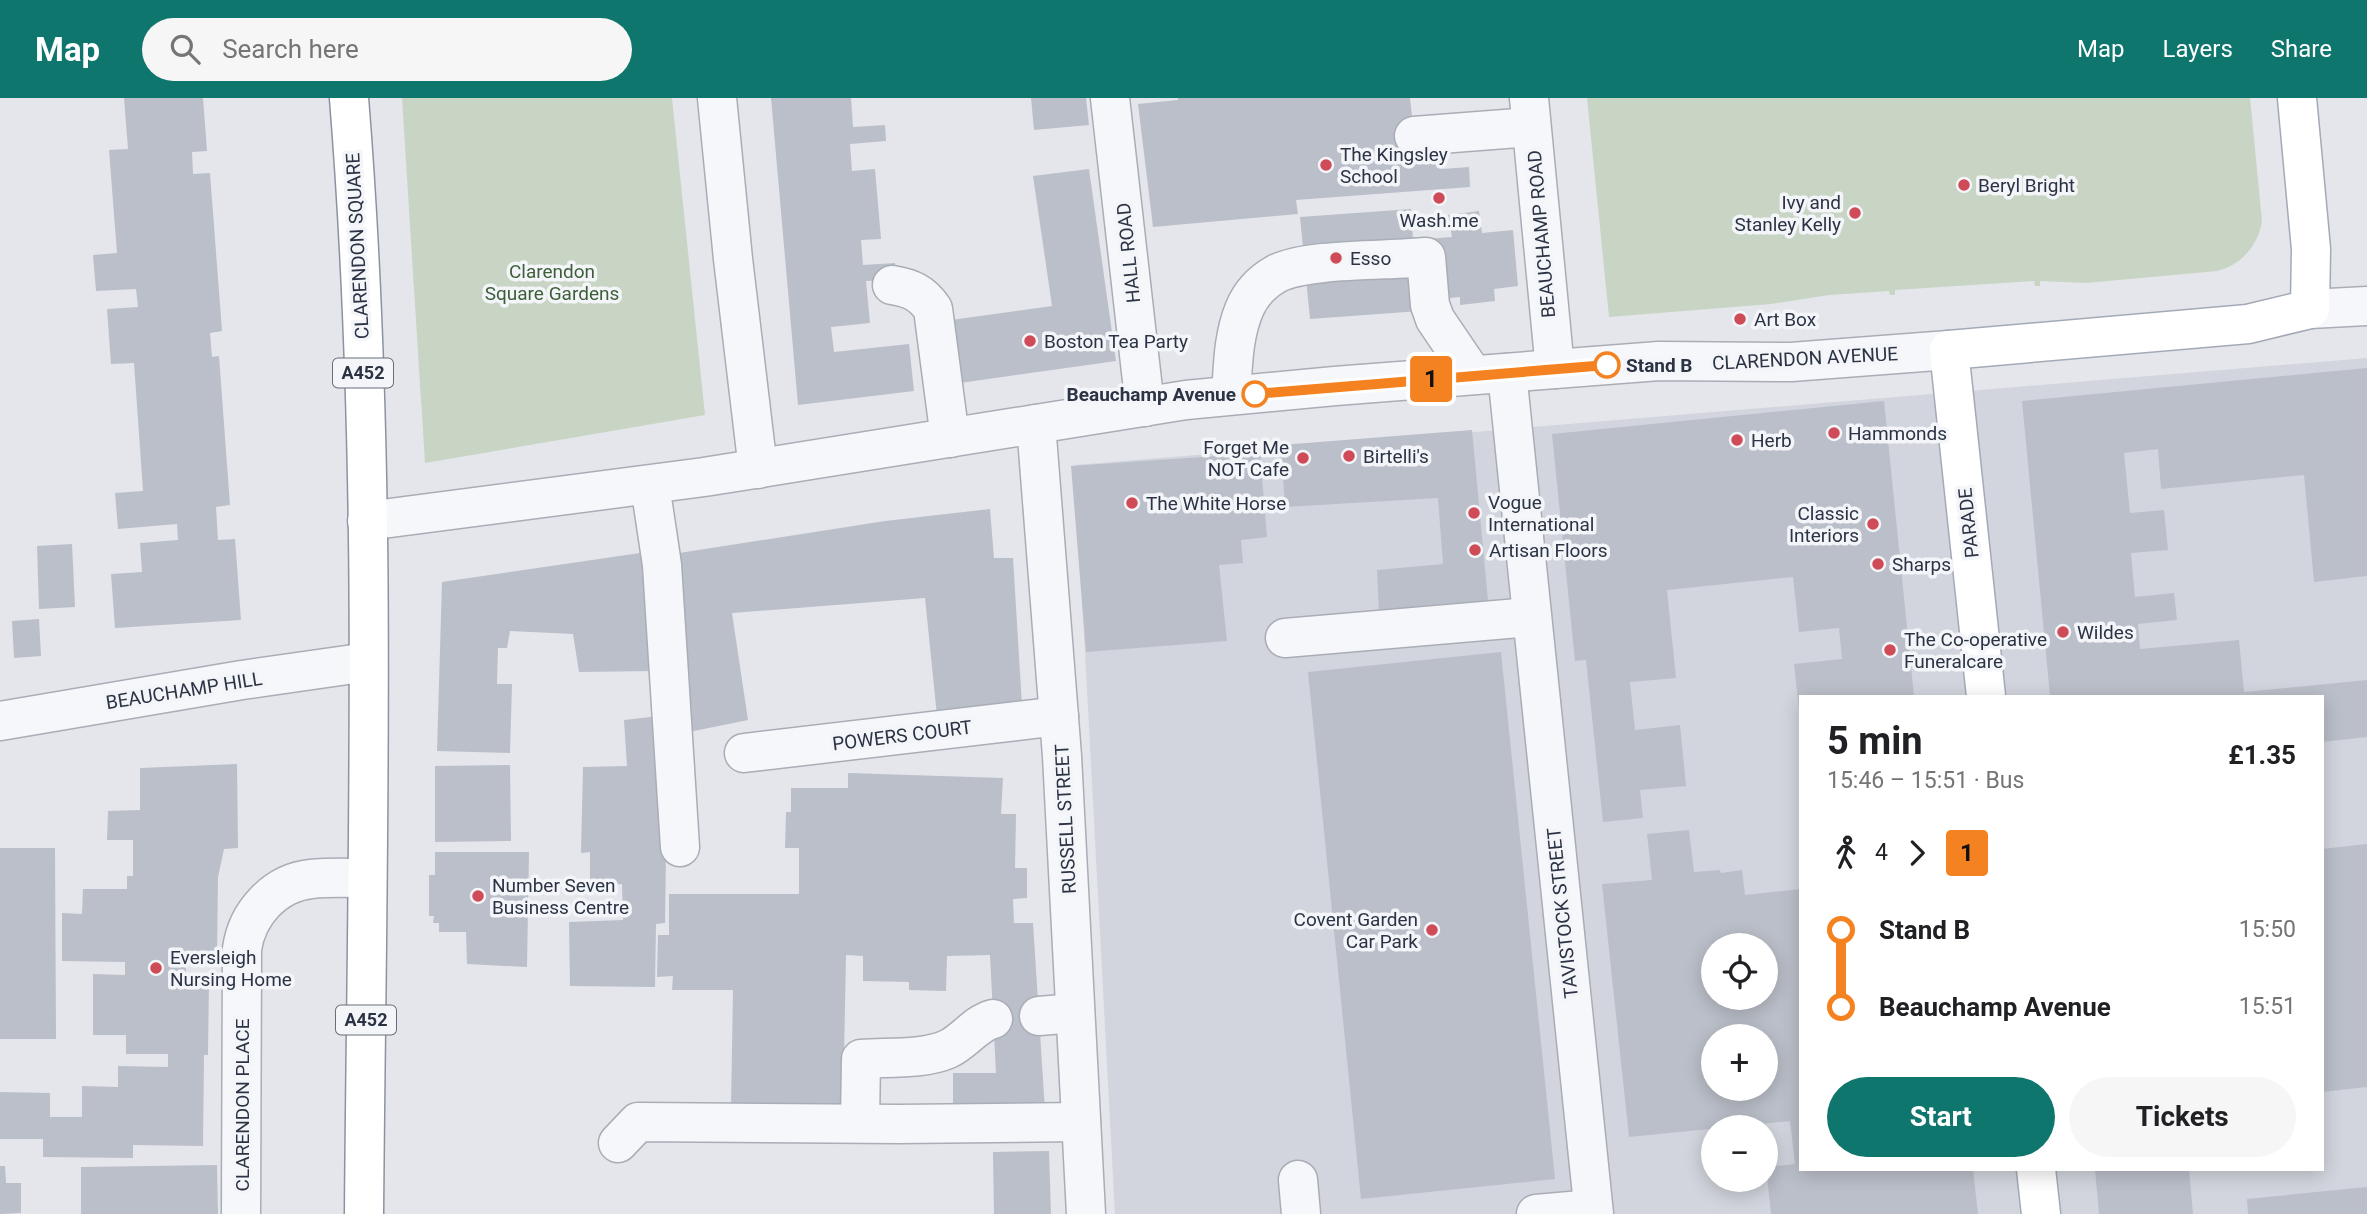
<!DOCTYPE html>
<meta charset="utf-8">
<style>
:root{--surface:#fff;--page:#f6f6f6;--text:#202124;--muted:#757577;--accent:#0f766e}
body{margin:0;font-family:Roboto,sans-serif;background:var(--page);color:var(--text);height:100vh;display:flex;flex-direction:column;font-size:26px;white-space:nowrap}
*{box-sizing:border-box;margin:0}
p{font-size:23px;color:var(--muted)}
.icon{flex:none;width:38px;height:38px;fill:none;stroke:currentColor;stroke-width:2;stroke-linecap:round;stroke-linejoin:round}
.map{position:relative;flex:1;overflow:hidden}
.side{position:absolute;left:1799px;top:597px;width:525px;height:476px;display:flex;flex-direction:column;background:var(--surface);border-radius:0px;box-shadow:0 4px 18px #0003}
.side>*{flex:none}
.badge{padding:0 14px;border-radius:5px;font-size:24px;line-height:46px}
.tools{position:absolute;left:1701px;top:835px;display:grid;gap:14px}
.tools a{display:grid;place-items:center;width:77px;height:77px;border-radius:50%;background:var(--surface);box-shadow:0 4px 18px #0003;font-size:35px}
.map>.badge{position:absolute;translate:-50% -50%;box-shadow:0 0 0 4px #fff}
.legs{display:flex;align-items:center;gap:10px;height:77px;padding:0 28px;font-size:23px}
.legs p{margin-inline-start:auto}
.head{display:flex;align-items:center;justify-content:space-between;height:119px;padding:0 28px}
h1{font-size:38px;font-weight:700;line-height:52px}
.action{display:flex;gap:14px;margin-top:auto;padding:14px 28px}
.action a{flex:1;height:80px;border-radius:42px;background:var(--accent);color:#fff;font-size:28px;font-weight:700;line-height:80px;text-align:center}
.action a+a{background:var(--page);color:var(--text)}
ul{padding:0 28px;list-style:none}
li{display:flex;align-items:center;gap:24px;height:77px;font-size:26px}
li i{display:grid;place-items:center;width:10px;height:100%;margin:0 9px;background:currentColor}
li i::after{content:'';width:18px;height:18px;margin:-9px;border:5px solid;border-radius:50%;background:var(--surface)}
li p{margin-inline-start:auto}
li:first-child i{background:linear-gradient(#0000 50%,currentColor 0)}
li:last-child i{background:linear-gradient(currentColor 50%,#0000 0)}
header{display:flex;align-items:center;gap:42px;box-sizing:border-box;height:98px;padding:0 35px;background:var(--accent);color:#fff}
header strong{font-size:33px}
nav{display:flex;gap:38px;margin-inline-start:auto;font-size:24px}
.search{width:490px;height:63px;background:var(--page);display:flex;align-items:center;gap:18px;box-sizing:border-box;padding:0 24px;border-radius:38px;color:var(--muted);font-size:26px}
.map>svg:first-child{display:block}
.built{fill:#d2d5dd;fill-rule:evenodd}
.green{fill:#c8d5c5}
.building{fill:#bbbfc9;fill-rule:evenodd}
.lines{fill:none;stroke-linecap:round;stroke-linejoin:round}
.minor-casing{stroke:#a9adb6;stroke-width:41}
.major-casing{stroke:#a3aab7;stroke-width:41}
.highway-casing{stroke:#8b93a2;stroke-width:41}
.minor{stroke:#f6f7fa;stroke-width:38}
.major{stroke:#fff;stroke-width:38}
.highway{stroke:#fff;stroke-width:38}
.line-1-casing{stroke:#fff;stroke-width:16}
.line-1{stroke:#f58220;stroke-width:10}
.poi-dot{fill:#ce4b57;stroke:#f3f5f9;stroke-width:2.5}
.stop-1-dot{fill:#fff;stroke:#f58220;stroke-width:3.5}
.labels{text-anchor:middle;stroke-width:7;stroke-linejoin:round;paint-order:stroke}
.shield{fill:#f3f5f9;stroke:#676d7a;stroke-width:2}
.shield-label{font-size:18px;font-weight:bold;fill:#2b3344}
.poi-label{font-size:19px;fill:#2b3344;stroke:#f3f5f9;text-anchor:start}
.street-label{font-size:19px;fill:#2b3344;stroke:#f3f5f9}
.park-label{font-size:19px;fill:#3e5f39;stroke:#f3f5f9}
.stop-label{font-size:19px;font-weight:bold;fill:#2b3344;stroke:#f3f5f9;text-anchor:start}
</style>
<header>
<strong>Map</strong>
<div class="search"><svg class="icon" aria-label="search" viewBox="0 0 24 24"><circle cx="10" cy="10" r="6"/><path d="M15 15l6 6"/></svg>Search here</div>
<nav><a>Map</a><a>Layers</a><a>Share</a></nav>
</header>
<div class="map">
<svg width="2367" height="1116" viewBox="0 0 2367 1116">
<rect width="100%" height="100%" fill="#e4e6eb"/>
<path class="built" d="M2367,260V1116H1115L1075,367ZM1801,598H2322V1071H1801ZM1713,847H1766V900H1713ZM1713,938H1766V990H1713ZM1713,1029H1766V1082H1713Z"/>
<g class="green">
<path d="M402,0H672L705,317L425,365Z"/>
<path d="M1587,0H2250L2262,123C2258,148 2241,167 2217,173L2086,185L2040,183V188H2035L2034,183L1895,192V197H1890L1889,193L1829,197L1771,206L1609,219Z"/>
</g>
<g class="building">
<path d="M124,0H203L207,53L192,54L193,76L210,75L222,233L210,235L212,259L219,258L230,407L216,409L218,442L235,441L241,522L115,530L111,476L142,474L140,445L178,442L177,426L118,431L115,395L143,393L134,265L111,266L107,211L138,209L136,191L96,193L93,157L117,155L109,52L128,51Z"/>
<path d="M771,0H851L853,29L885,27L886,43L850,46L852,73L875,71L881,141L861,142L863,167L895,165L896,182L866,183L870,225L831,229L834,254L909,246L914,293L798,307Z"/>
<path d="M1031,0H1086L1089,27L1034,32Z"/>
<path d="M1178,0H1410L1416,55L1431,53L1432,62L1442,71L1469,69L1470,89L1296,102L1298,116L1153,129L1138,6L1178,2Z"/>
<path d="M1089,71L1116,263L953,286L944,223L1052,208L1033,78Z"/>
<path d="M1411,111L1413,142L1452,139L1448,117L1479,113L1482,135L1513,132L1518,188L1494,191L1495,203L1460,207V199L1419,203L1420,213L1310,221L1300,119Z"/>
<path d="M2367,270V478L2314,484L2304,377L2161,391L2158,351L2124,355L2130,415L2164,412L2168,452L2131,455L2135,499L2174,495L2177,522L2138,526L2140,551L2239,542L2244,594L2367,582V639L2322,644V598H2050L2022,303Z"/>
<path d="M1884,303L1914,598H1801V611H1799L1794,566L1842,561L1839,530L1799,534L1793,479L1667,492L1676,580L1630,584L1635,632L1680,627L1686,688L1640,692L1643,720L1603,724L1586,562L1575,563L1552,336Z"/>
<path d="M1472,332L1488,503L1379,516L1377,472L1443,466L1438,400L1285,409L1281,347Z"/>
<path d="M1260,355L1267,439L1241,442L1243,465L1219,467L1227,543L1086,554L1071,368Z"/>
<path d="M990,411L994,460H1013L1022,607L937,618L925,500L732,515L748,622L689,634L673,456L885,423Z"/>
<path d="M72,446L75,509L39,511L37,448Z"/>
<path d="M647,454L657,573L579,574L573,536L510,533L507,550H498L497,586H512L510,655L437,653L442,484Z"/>
<path d="M39,521L41,558L14,560L12,523Z"/>
<path d="M1501,554L1555,1081L1361,1101L1308,574Z"/>
<path d="M659,618L666,754L665,825L656,826L655,889L570,888L569,824L623,822L622,786L590,788V754L581,755L583,669L627,668L624,622Z"/>
<path d="M237,666L238,750L224,751L218,779L217,858H186V880H209L208,957H204L203,1048L133,1047V1060L43,1059V1041H0V994L50,995V1019H82V988L118,989V968L168,969V956H126V937H93V876L125,877V864L62,863V815L82,816L83,791H127V778H133V742H107L108,713L140,712V670Z"/>
<path d="M510,667L511,743L435,744V668Z"/>
<path d="M848,675L1003,680L1001,716H1016L1015,770H1027V800L1013,801L1014,825H1033L1045,1013L953,1012V975H996L990,857L947,858L946,893L909,892V884L863,883V858L846,857L843,1010L731,1009L733,892H672L673,878L657,879L658,837H669V796H799V750H785L786,714H791V690H848Z"/>
<path d="M1689,732L1694,774L1720,772L1721,775L1742,772L1745,797L1801,791V1071H1973L1978,1116H1771L1766,1069L1795,1066L1790,1023L1629,1039L1602,786L1652,782L1647,736ZM1713,847H1766V900H1713ZM1713,938H1766V990H1713Z"/>
<path d="M2367,746V989L2322,994V751Z"/>
<path d="M0,750H55L56,941H0Z"/>
<path d="M435,754H529L527,869L467,866L466,834H439V825H433L434,818H429V777H435Z"/>
<path d="M1049,1053L1051,1116H994L993,1054Z"/>
<path d="M217,1067L218,1116H81V1069Z"/>
<path d="M0,1068H5L6,1085H21V1115L0,1116Z"/>
<path d="M2095,1071H2189L2193,1116H2099Z"/>
<path d="M2367,1089V1116H2248L2247,1101Z"/>
</g>
<g class="lines">
<g class="minor-casing">
<g id="minor">
<path d="M717,0L733,161L758,371"/>
<path d="M1110,0L1145,309"/>
<path d="M1529,0L1555,271"/>
<path d="M1414,38L1531,29"/>
<path d="M892,187C911,190 922,195 933,211L950,340"/>
<path d="M2310,211L2367,208"/>
<path d="M1507,275L1594,1116"/>
<path d="M1231,297C1233,268 1233,239 1244,212C1250,197 1262,184 1276,176C1305,160 1389,163 1426,159L1430,207L1435,221L1473,277"/>
<path d="M1036,326L1062,658L1086,1116"/>
<path d="M650,387L662,467L680,749"/>
<path d="M367,423L704,379L1186,302L1335,288L1659,263L1791,264L1949,252"/>
<path d="M1285,540L1531,519"/>
<path d="M0,623L242,582L368,564"/>
<path d="M744,655L1059,618"/>
<path d="M1039,918L1075,915"/>
<path d="M860,1025L861,961C888,959 923,962 948,951C965,943 975,926 993,921"/>
<path d="M618,1045L638,1024L898,1026L1081,1024"/>
<path d="M1298,1082L1301,1116"/>
<path d="M241,1116L242,851C247,816 274,785 311,781C329,779 349,780 367,780"/>
<path d="M1536,1116L1593,1111"/>
</g>
</g>
<g class="major-casing">
<g id="major">
<path d="M1986,598L1949,252L2248,226L2310,211L2311,151L2297,0"/>
<path d="M2036,1071L2041,1116"/>
</g>
</g>
<g class="highway-casing">
<path id="highway" d="M349,0C379,371 367,744 364,1116"/>
</g>
<use href="#minor" class="minor"/>
<use href="#major" class="major"/>
<use href="#highway" class="highway"/>
</g>
<g class="lines">
<g class="line-1-casing">
<path id="line-1" d="M1255,296L1607,267"/>
</g>
<use href="#line-1" class="line-1"/>
</g>
<g class="poi-dot">
<circle cx="1326" cy="67" r="7"/>
<circle cx="1964" cy="87" r="7"/>
<circle cx="1439" cy="100" r="7"/>
<circle cx="1855" cy="115" r="7"/>
<circle cx="1336" cy="160" r="7"/>
<circle cx="1740" cy="221" r="7"/>
<circle cx="1030" cy="243" r="7"/>
<circle cx="1834" cy="335" r="7"/>
<circle cx="1737" cy="342" r="7"/>
<circle cx="1349" cy="358" r="7"/>
<circle cx="1303" cy="360" r="7"/>
<circle cx="1132" cy="405" r="7"/>
<circle cx="1474" cy="415" r="7"/>
<circle cx="1873" cy="426" r="7"/>
<circle cx="1475" cy="452" r="7"/>
<circle cx="1878" cy="466" r="7"/>
<circle cx="2063" cy="534" r="7"/>
<circle cx="1890" cy="552" r="7"/>
<circle cx="478" cy="798" r="7"/>
<circle cx="1432" cy="832" r="7"/>
<circle cx="156" cy="870" r="7"/>
</g>
<g class="stop-1-dot">
<circle cx="1607" cy="267" r="12"/>
<circle cx="1255" cy="296" r="12"/>
</g>
<g class="labels">
<g class="shield">
<rect x="333" y="260.5" width="60" height="29" rx="5"/>
<rect x="336" y="907.5" width="60" height="29" rx="5"/>
</g>
<g class="shield-label">
<text x="363" y="281">A452</text>
<text x="366" y="928">A452</text>
</g>
<g class="poi-label">
<text x="1340" y="63">The Kingsley<tspan x="1340" dy="22">School</tspan></text>
<text x="1978" y="94">Beryl Bright</text>
<text x="1841" y="111" text-anchor="end">Ivy and<tspan x="1841" dy="22">Stanley Kelly</tspan></text>
<text x="1439" y="129" text-anchor="middle">Wash.me</text>
<text x="1350" y="167">Esso</text>
<text x="1754" y="228">Art Box</text>
<text x="1044" y="250">Boston Tea Party</text>
<text x="1848" y="342">Hammonds</text>
<text x="1751" y="349">Herb</text>
<text x="1289" y="356" text-anchor="end">Forget Me<tspan x="1289" dy="22">NOT Cafe</tspan></text>
<text x="1363" y="365">Birtelli's</text>
<text x="1488" y="411">Vogue<tspan x="1488" dy="22">International</tspan></text>
<text x="1146" y="412">The White Horse</text>
<text x="1859" y="422" text-anchor="end">Classic<tspan x="1859" dy="22">Interiors</tspan></text>
<text x="1489" y="459">Artisan Floors</text>
<text x="1892" y="473">Sharps</text>
<text x="2077" y="541">Wildes</text>
<text x="1904" y="548">The Co-operative<tspan x="1904" dy="22">Funeralcare</tspan></text>
<text x="492" y="794">Number Seven<tspan x="492" dy="22">Business Centre</tspan></text>
<text x="1418" y="828" text-anchor="end">Covent Garden<tspan x="1418" dy="22">Car Park</tspan></text>
<text x="170" y="866">Eversleigh<tspan x="170" dy="22">Nursing Home</tspan></text>
</g>
<g class="street-label">
<text transform="translate(1541 136) rotate(-95)" y="7">BEAUCHAMP ROAD</text>
<text transform="translate(357 148) rotate(-93)" y="7">CLARENDON SQUARE</text>
<text transform="translate(1128 155) rotate(-96)" y="7">HALL ROAD</text>
<text transform="translate(1805 260) rotate(-3)" y="7">CLARENDON AVENUE</text>
<text transform="translate(1968 425) rotate(-96)" y="7">PARADE</text>
<text transform="translate(184 592) rotate(-9)" y="7">BEAUCHAMP HILL</text>
<text transform="translate(902 637) rotate(-7)" y="7">POWERS COURT</text>
<text transform="translate(1065 721) rotate(-93)" y="7">RUSSELL STREET</text>
<text transform="translate(1562 815) rotate(-96)" y="7">TAVISTOCK STREET</text>
<text transform="translate(242 1007) rotate(-90)" y="7">CLARENDON PLACE</text>
</g>
<g class="park-label">
<text x="552" y="180">Clarendon<tspan x="552" dy="22">Square Gardens</tspan></text>
</g>
<g class="stop-label">
<text x="1626" y="274">Stand B</text>
<text x="1236" y="303" text-anchor="end">Beauchamp Avenue</text>
</g>
</g>
</svg>
<div class="tools">
<a><svg class="icon" aria-label="locate" viewBox="0 0 24 24"><circle cx="12" cy="12" r="6"/><path d="M12 2v4M12 18v4M2 12h4M18 12h4"/></svg></a>
<a>+</a>
<a>−</a>
</div>
<b class="badge" style="left:1431px;top:281px;background:#f58220;color:#111">1</b>
<section class="side">
<div class="head"><div><h1>5 min</h1><p>15:46 – 15:51 · Bus</p></div><b>£1.35</b></div>
<div class="legs"><svg class="icon" aria-label="walk" viewBox="0 0 24 24"><circle cx="13" cy="4" r="2"/><path d="M13 8l-2 6 4 7M11 14l-3 7M7 12l3-4h3l4 4"/></svg>4<svg class="icon" aria-label="forward" viewBox="0 0 24 24"><path d="M9 5l7 7-7 7"/></svg><b class="badge" style="background:#f58220;color:#111">1</b></div>
<ul>
<li><i style="color:#f58220"></i><b>Stand B</b><p>15:50</p></li>
<li><i style="color:#f58220"></i><b>Beauchamp Avenue</b><p>15:51</p></li>
</ul>
<div class="action"><a>Start</a><a>Tickets</a></div>
</section>
</div>
